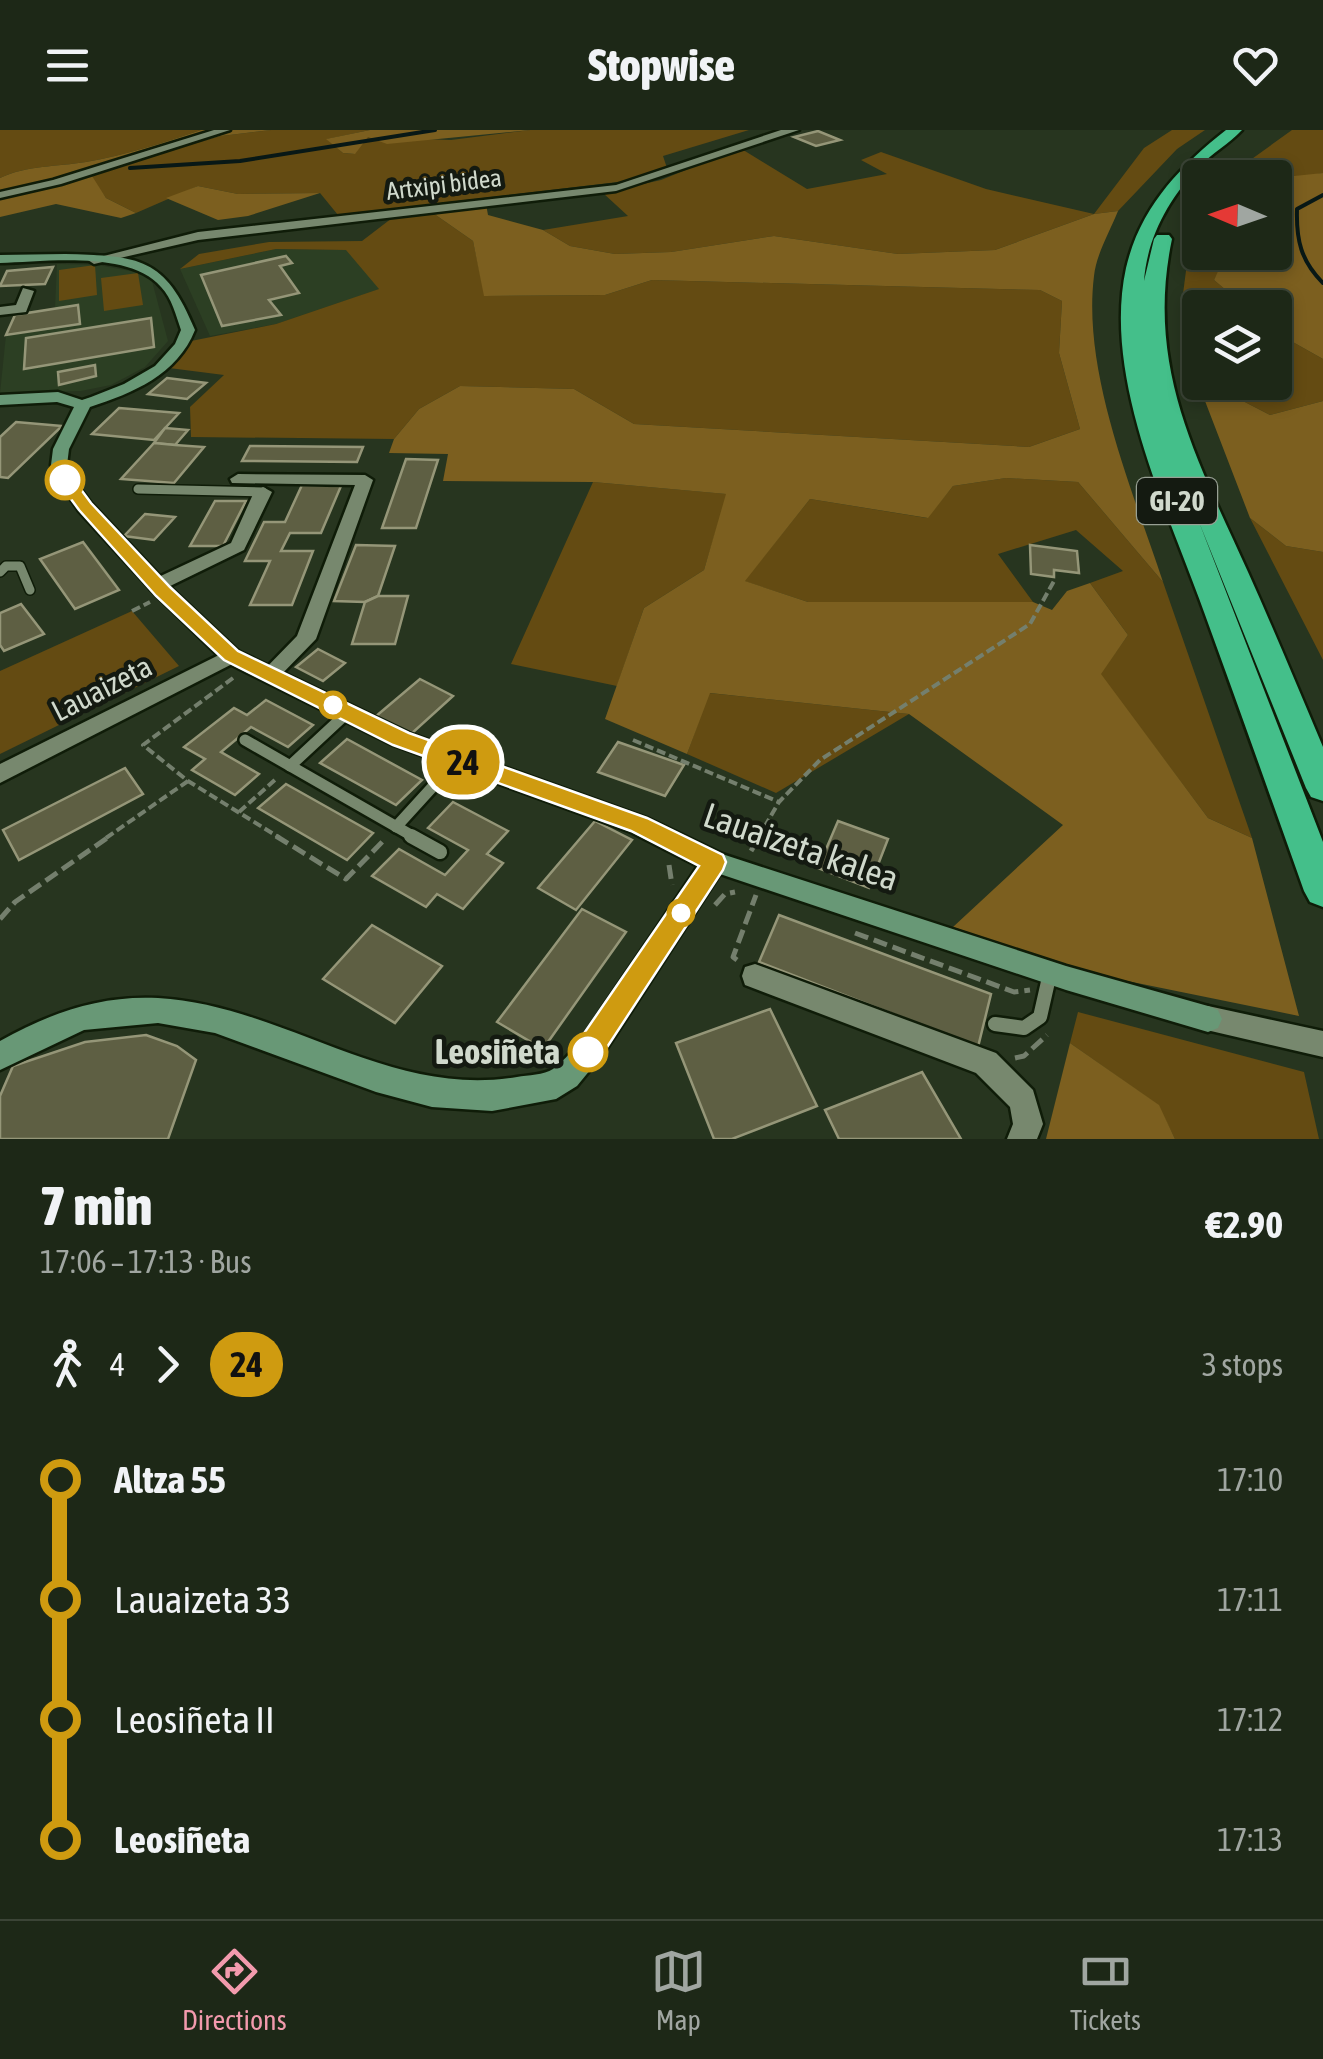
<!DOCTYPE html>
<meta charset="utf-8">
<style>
:root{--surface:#1d2817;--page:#253020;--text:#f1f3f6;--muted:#a0a6a1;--line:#3b4436;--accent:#f29aad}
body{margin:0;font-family:"Asap Condensed",sans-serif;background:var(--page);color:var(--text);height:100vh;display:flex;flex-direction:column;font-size:38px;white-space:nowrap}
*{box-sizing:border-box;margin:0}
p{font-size:32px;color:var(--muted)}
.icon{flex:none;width:55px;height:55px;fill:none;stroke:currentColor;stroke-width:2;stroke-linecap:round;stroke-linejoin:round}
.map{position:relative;height:1009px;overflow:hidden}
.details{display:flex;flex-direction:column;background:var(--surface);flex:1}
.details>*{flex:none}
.badge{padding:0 20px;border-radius:32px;font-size:35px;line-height:65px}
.needle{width:65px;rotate:272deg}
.tools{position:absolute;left:1182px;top:30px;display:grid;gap:20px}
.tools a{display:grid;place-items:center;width:110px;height:110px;border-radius:10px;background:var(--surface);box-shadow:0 5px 15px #0003,0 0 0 2px var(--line);font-size:50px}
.map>.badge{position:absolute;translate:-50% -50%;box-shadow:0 0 0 5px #fff}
.legs{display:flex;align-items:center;gap:15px;height:110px;padding:0 40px;font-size:32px}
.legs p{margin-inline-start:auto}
.headline{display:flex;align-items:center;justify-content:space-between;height:170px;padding:0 40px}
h1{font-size:55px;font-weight:800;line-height:75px}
ul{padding:0 40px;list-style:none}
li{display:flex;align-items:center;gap:35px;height:120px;font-size:38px}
li i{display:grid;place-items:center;width:15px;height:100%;margin:0 12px;background:currentColor}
li i::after{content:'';width:25px;height:25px;margin:-12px;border:8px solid;border-radius:50%;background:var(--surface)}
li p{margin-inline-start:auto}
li:first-child i{background:linear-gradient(#0000 50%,currentColor 0)}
li:last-child i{background:linear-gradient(currentColor 50%,#0000 0)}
header{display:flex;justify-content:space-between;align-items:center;height:130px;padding:0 40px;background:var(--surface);font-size:45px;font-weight:800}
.menu{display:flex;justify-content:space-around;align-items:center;height:140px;border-top:2px solid var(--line);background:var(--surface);font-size:28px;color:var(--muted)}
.menu a{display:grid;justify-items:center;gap:5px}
.menu .active{color:var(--accent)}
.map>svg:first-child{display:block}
.built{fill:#2c3f23}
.green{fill:#644b12}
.forest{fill:#7c5f1f}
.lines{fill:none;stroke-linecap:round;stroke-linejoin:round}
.stream{stroke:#081816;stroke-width:4}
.building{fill:#5e5f43;stroke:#959678;stroke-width:2.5}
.lane-far2-casing{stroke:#0f1c08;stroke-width:12}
.lane-far1-casing{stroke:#0f1c08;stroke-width:16}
.lane-casing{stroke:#0f1c08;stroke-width:19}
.street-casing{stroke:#0f1c08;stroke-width:5}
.secondary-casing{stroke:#0f1c08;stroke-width:5}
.highway-casing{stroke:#0f1c08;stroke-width:5}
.path-far1{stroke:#747f6d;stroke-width:4;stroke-dasharray:9 4;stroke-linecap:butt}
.path{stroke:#747f6d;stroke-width:5;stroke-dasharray:14 6;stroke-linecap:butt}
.lane-far2{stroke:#77886e;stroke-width:9}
.lane-far1{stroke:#77886e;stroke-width:11}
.lane{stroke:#77886e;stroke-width:14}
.street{fill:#77886e;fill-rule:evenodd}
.secondary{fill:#689876;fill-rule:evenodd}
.highway{fill:#44bf8a;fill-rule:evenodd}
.line-1{fill:#cf9b10;stroke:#fff;stroke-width:2.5}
.stop-1-dot{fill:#fff;stroke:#cf9b10;stroke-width:5}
.labels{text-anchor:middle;stroke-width:9;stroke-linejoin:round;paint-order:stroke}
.far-street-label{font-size:25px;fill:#d0d9cc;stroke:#141a11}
.shield{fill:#141a11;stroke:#98a094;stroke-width:2.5}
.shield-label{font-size:28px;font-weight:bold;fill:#d0d9cc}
.street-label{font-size:30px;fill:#d0d9cc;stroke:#141a11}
.near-street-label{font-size:35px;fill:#d0d9cc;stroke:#141a11}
.near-stop-label{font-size:35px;font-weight:bold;fill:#d0d9cc;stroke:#141a11;text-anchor:end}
</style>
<header><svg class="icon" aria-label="menu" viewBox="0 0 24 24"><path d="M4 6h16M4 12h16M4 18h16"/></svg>Stopwise<svg class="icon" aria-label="heart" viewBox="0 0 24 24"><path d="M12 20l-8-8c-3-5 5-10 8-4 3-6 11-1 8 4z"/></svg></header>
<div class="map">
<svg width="1323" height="1009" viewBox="0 0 1323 1009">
<rect width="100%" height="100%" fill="#27351f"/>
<g class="built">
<path d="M276,119L347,120L380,159L276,194L210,206L180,139Z"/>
<path d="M57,134L98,135L141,143L152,151L168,211L145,237L111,255L81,261L0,263L6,205L16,183L55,178Z"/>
</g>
<g class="green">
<path d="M0,0H201C163,13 125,25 86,32C56,37 28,35 0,48Z"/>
<path d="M271,0H370L327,9L343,23L354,24L367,7L451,10L530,0H749L663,26L668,41L643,49L338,85L320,63L238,64L198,56L136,83L106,68L91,47L113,36L221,6Z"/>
<path d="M1172,0H1205L1177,19L1118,81L1094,84L995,120L898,124L774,106L671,122L615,124L570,116L543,100L628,86L603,63L661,50L740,18L807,59L887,44L861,30L881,22L986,59L1094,84L1144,18Z"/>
<path d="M1292,0H1323V43L1285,50L1250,44L1233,48L1242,36Z"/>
<path d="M430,81L473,111L485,166L605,165L652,150L1040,160L1062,171L1059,223L1080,299L1029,317L634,294L574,259L460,256L419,279L394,309L191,307L190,277L224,245L169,238L191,211L276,194L379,159L346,120L276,119L180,139L199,124L269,112L362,111L396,85Z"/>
<path d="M1187,133L1221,137L1214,150L1246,177L1200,178V248L1195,245L1180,187Z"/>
<path d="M95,135L97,165L59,171V140Z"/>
<path d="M138,143L143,175L104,181L101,148Z"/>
<path d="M1275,202L1323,229V271L1270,285L1208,253L1275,252Z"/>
<path d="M1006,348L1078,352L1163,452L1252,708L1208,688L1100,544L1128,505L1090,453L1123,441L1076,400L998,424L1033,472H808L744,451L810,369L927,388L953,356Z"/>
<path d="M593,352L727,364L704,440L644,478L617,556L511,534Z"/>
<path d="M1250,388L1286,416L1323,422V530Z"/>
<path d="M132,481L179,536L0,624V541Z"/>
<path d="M709,563L909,584L776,663L687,624Z"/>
<path d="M1078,882L1304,942L1319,1009H1175L1158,975L1070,913Z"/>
</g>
<g class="forest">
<path d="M201,0H271L221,6L113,36L92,46L106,68L136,83L121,88L56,74L0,87V48C28,35 56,37 86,32C125,25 163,13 201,0Z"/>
<path d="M370,0H530L387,14L368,7L355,24L343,23L326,9Z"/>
<path d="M1323,43V229L1275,202V178L1246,177L1214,150L1220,137L1187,133L1200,96V122H1275V48Z"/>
<path d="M198,56L238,64L320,63L248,86L218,90L166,68Z"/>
<path d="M486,74L488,85L543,100L570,116L615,124L671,122L774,106L898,124L995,120L1094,84L1118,81C1110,101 1096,125 1094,146C1082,243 1133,361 1163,452L1078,352L1006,348L953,356L928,388L810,369L745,451L808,472H1033L1052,480L1067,461L1090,453L1128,505L1101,544L1208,688L1252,708L1299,886L1088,843L953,797L1063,695L909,584L710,563L687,624L605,589L644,478L704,440L726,364L593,352L443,351L448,324L389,323L394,309L419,279L460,256L574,259L634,294L1029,317L1080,299L1059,223L1062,171L1040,160L652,150L605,165L484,166L473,111L430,81Z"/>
<path d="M1195,245L1200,252L1208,253L1270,285L1323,271V422L1286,416L1250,388Z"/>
<path d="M1070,913L1159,975L1175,1009H1046Z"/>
</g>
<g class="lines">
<g class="stream">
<path d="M130,38L240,31L435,0"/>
<path d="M1323,65L1297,79C1296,110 1301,131 1323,153"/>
</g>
</g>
<g class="building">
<path d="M818,1L840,10L816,16L794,7Z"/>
<path d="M286,126L292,133L280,136L299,163L269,170L281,185L222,196L201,145Z"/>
<path d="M53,137L45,154L0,156L7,141Z"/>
<path d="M78,175L80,194L6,205L15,185Z"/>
<path d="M151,188L154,217L24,239L26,208Z"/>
<path d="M95,235L96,246L59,255L58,242Z"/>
<path d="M167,248L206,253L187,269L148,264Z"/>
<path d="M119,278L179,283L154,310L92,304Z"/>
<path d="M16,292L62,296L8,348L0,347V307Z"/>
<path d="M165,298L188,300L175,315L154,313Z"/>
<path d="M154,313L175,315L204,317L174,353L121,349Z"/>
<path d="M250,316L363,317L357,332L242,331Z"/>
<path d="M406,329L438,330L416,398H382Z"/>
<path d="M302,355L341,356L321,403H290L281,421H313L292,475H250L270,431H245L264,392H285Z"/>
<path d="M215,371H246L223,416H190Z"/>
<path d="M145,384L175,387L154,410L124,406Z"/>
<path d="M83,412L119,460L75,479L40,429Z"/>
<path d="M356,415L395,416L378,466L365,472L334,471Z"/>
<path d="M1030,415L1077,421L1079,443L1054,440V447L1031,444Z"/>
<path d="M378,466H408L395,514H352L365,472Z"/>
<path d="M21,474L44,504L4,521L0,515V483Z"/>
<path d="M318,519L345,533L323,551L296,537Z"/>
<path d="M420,549L453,566L410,605L375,587Z"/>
<path d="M266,570L313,595L288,617L251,597L221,622L259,644L235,665L192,640L205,629L184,617L234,578L247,585Z"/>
<path d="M347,609L422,650L396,675L320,633Z"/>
<path d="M618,612L684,635L665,666L598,642Z"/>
<path d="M125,638L143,664L19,730L3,700Z"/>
<path d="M286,654L373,703L347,730L258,678Z"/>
<path d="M453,672L508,701L487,724L503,733L463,779L437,764L426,777L372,746L399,719L445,745L468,720L428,698Z"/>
<path d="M595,691L632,710L576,780L538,758Z"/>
<path d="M838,691L888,709L869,758L818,738Z"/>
<path d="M582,779L626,802L543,919L497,892Z"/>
<path d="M779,785L991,864L978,917L759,832Z"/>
<path d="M372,795L442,836L395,893L323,849Z"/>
<path d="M770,879L817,976L732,1009H714L676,913Z"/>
<path d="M146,905L177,916L196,930L168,1009H0V966L13,936L85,912Z"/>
<path d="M922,942L961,1009H839L825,980Z"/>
</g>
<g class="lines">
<g class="lane-far2-casing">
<g id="lane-far2">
<path d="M138,359L263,362"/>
<path d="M0,442L6,436H20L30,460"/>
</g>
</g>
<g class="lane-far1-casing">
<g id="lane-far1">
<path d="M245,610L416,708"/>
<path d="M290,636L347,583"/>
<path d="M396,697L457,630"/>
</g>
</g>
<g class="lane-casing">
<g id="lane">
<path d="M411,706L440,722"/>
<path d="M995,894L1024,898L1040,887L1050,843"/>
</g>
</g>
<g class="street-casing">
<g id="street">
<path d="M214,0H230L61,54L0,68V62L53,50Z"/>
<path d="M781,0H799L616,61L198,110L94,134L88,130L198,102L616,55Z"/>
<path d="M23,158L34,161L26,182L0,185V177L16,175Z"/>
<path d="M238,344L365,345L373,350L316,509L278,548L271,550L261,543L297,506L355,355L232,353L230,349Z"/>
<path d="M263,357L272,362L244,420L164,459H150L148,455L150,451L231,413L254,362Z"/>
<path d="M231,519L238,521L241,526L238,531L0,653V634Z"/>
<path d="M755,834L996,923L1033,960L1043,994L1037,1009H1007L1013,994L1010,977L976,943L745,855L742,846L745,837Z"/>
<path d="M1208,876L1323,901V927L1198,898L1194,889L1198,880Z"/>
</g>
</g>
<g class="secondary-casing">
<path id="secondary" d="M65,124C140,126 165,127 195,200C177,245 133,263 90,277L69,319L67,335L72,348L91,373L170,457L238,521L409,603L647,688L722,724L1066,836L1208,876L1218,880L1222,889L1218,898L1208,902L1066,860L720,744L604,923L577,956L556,969L492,981L432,977L376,962L215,903L158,893L84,900L0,940V911C50,883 100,865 158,868C283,875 389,969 517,947C528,945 544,945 553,939C577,921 593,891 609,868C639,824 669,780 698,736L631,702L393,615L224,531L156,465L79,381L56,348L51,335L53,319L74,277L57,272L0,275V265L58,262L82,270L91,267L124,254L155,236L175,214L181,200C176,186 172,168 161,157C129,120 44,132 0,133V125Z"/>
</g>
<g class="highway-casing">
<path id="highway" d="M1226,0H1242C1229,14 1212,23 1199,37C1169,68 1147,108 1144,151L1154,109L1157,105H1169L1172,109C1145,237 1197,329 1248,442C1274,500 1298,558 1323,617V671L1311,667L1306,658L1199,392L1323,712V777L1310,772L1304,761C1271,668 1238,575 1204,482C1168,381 1102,248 1126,138C1140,78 1179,37 1226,0Z"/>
</g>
<g class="path-far1">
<path d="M132,481L150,472"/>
<path d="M233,548L143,615L188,651L280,708"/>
<path d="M633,610L779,672"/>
<path d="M239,682L276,649"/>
<path d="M106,708L188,651"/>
<path d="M758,708L779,672L820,630L1030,494L1054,451"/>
</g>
<g class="path">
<path d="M276,706L346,749L385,709"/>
<path d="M751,721L760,706"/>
<path d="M669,735L672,755"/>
<path d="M715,775L725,764L735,762"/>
<path d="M0,789L15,772L110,706"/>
<path d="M855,803L1014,862L1030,860"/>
<path d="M737,830L733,827L756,765"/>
<path d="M1015,928L1024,926L1047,905"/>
</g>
<use href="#lane-far2" class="lane-far2"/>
<use href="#lane-far1" class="lane-far1"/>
<use href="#lane" class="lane"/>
<use href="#street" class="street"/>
<use href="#secondary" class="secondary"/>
<use href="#highway" class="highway"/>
</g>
<path class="line-1" d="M65,345L71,346L91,373L170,457L238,521L409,603L647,688L723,725L726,732L723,740L598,931L588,935L578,931L574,922L578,912L699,736L631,701L393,615L224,530L156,466L79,380L57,350Z"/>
<g class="stop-1-dot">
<circle cx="65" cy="350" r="18"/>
<circle cx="333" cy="575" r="12"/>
<circle cx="681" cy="783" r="12"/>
<circle cx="588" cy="922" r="18"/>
</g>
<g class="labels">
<g class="far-street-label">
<text transform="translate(444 54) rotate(-7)" y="9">Artxipi bidea</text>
</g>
<rect class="shield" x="1137" y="348" width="80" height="46" rx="8"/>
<g class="shield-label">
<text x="1177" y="381">GI-20</text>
</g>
<g class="street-label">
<text transform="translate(102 559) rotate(-27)" y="10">Lauaizeta</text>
</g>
<g class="near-street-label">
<text transform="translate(801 717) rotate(19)" y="12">Lauaizeta kalea</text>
</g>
<g class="near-stop-label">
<text x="560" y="934">Leosiñeta</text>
</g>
</g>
</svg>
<div class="tools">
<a><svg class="needle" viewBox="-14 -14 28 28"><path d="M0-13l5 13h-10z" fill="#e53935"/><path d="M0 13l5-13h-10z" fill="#a0a6a1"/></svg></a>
<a><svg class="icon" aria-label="layers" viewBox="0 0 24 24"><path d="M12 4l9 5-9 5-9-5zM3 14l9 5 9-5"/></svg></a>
</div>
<b class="badge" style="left:463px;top:632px;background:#cf9b10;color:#111">24</b>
</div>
<section class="details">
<div class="headline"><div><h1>7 min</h1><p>17:06 – 17:13 · Bus</p></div><b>€2.90</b></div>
<div class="legs"><svg class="icon" aria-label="walk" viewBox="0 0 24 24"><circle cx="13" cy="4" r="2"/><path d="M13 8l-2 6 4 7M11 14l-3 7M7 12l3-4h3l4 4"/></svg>4<svg class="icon" aria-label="forward" viewBox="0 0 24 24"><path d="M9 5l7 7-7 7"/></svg><b class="badge" style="background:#cf9b10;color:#111">24</b><p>3 stops</p></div>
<ul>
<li><i style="color:#cf9b10"></i><b>Altza 55</b><p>17:10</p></li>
<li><i style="color:#cf9b10"></i><span>Lauaizeta 33</span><p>17:11</p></li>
<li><i style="color:#cf9b10"></i><span>Leosiñeta II</span><p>17:12</p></li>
<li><i style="color:#cf9b10"></i><b>Leosiñeta</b><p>17:13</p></li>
</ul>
</section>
<nav class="menu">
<a class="active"><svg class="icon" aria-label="directions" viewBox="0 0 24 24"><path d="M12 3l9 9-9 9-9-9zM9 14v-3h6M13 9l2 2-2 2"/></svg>Directions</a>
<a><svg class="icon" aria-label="map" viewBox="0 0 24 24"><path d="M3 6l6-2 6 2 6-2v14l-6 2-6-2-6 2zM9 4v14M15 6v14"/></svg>Map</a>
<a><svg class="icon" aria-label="tickets" viewBox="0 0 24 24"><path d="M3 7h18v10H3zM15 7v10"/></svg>Tickets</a>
</nav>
